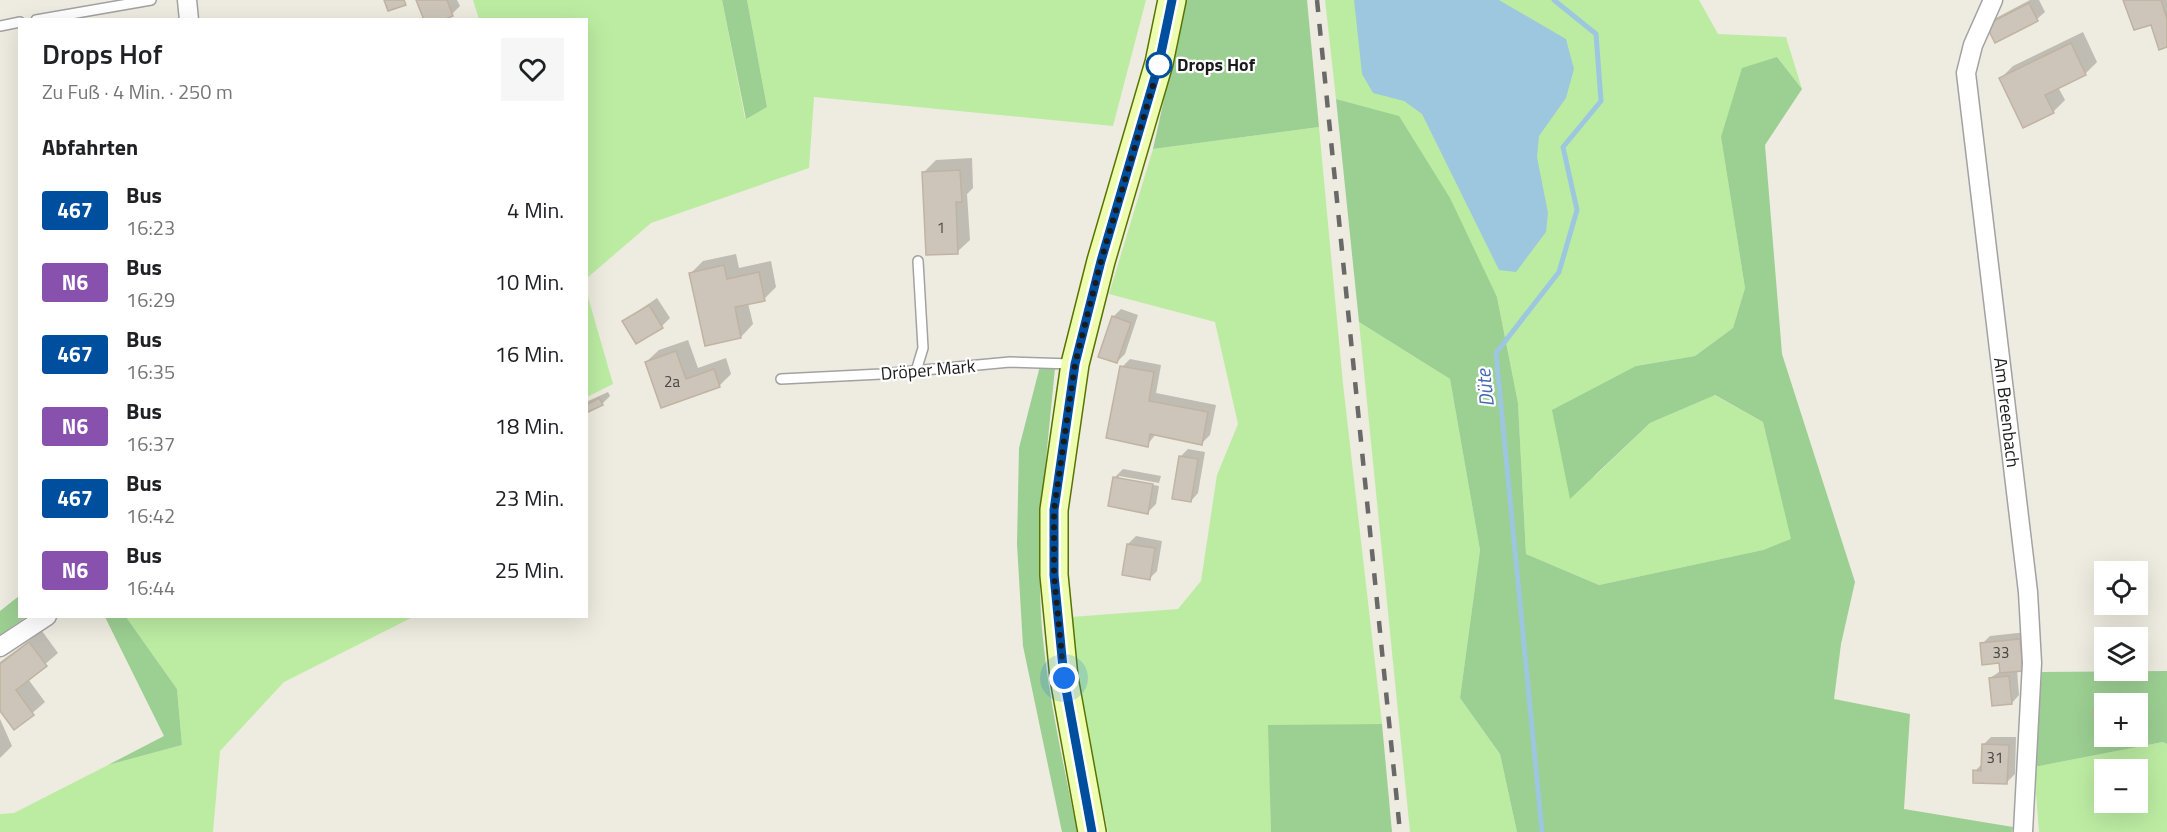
<!DOCTYPE html>
<html lang="de">
<meta charset="utf-8">
<style>
:root{--surface:#fff;--page:#f6f6f6;--text:#202124;--muted:#757577}
body{margin:0;font-family:"Titillium Web",sans-serif;background:var(--page);color:var(--text);height:100vh;display:flex;flex-direction:column;font-size:22px;white-space:nowrap}
*{box-sizing:border-box;margin:0}
p{font-size:20px;color:var(--muted)}
.icon{flex:none;width:33px;height:33px;fill:none;stroke:currentColor;stroke-width:2;stroke-linecap:round;stroke-linejoin:round}
.map{position:relative;flex:1;overflow:hidden}
.drawer{position:absolute;left:18px;top:18px;width:570px;height:600px;display:flex;flex-direction:column;background:var(--surface);border-radius:0px;box-shadow:0 6px 24px #0002}
.drawer>*{flex:none}
.badge{padding:0 12px;border-radius:4px;font-size:21px;line-height:39px}
.fabs{position:absolute;left:2094px;top:561px;display:grid;gap:12px}
.fabs a{display:grid;place-items:center;width:54px;height:54px;border-radius:0px;background:var(--surface);box-shadow:0 6px 24px #0002;font-size:30px}
.you{position:absolute;width:30px;height:30px;margin:-15px;border:4px solid #fff;border-radius:50%;background:#1a73e8;box-shadow:0 0 0 9px #1a73e833}
.map>.badge{position:absolute;translate:-50% -50%;box-shadow:0 0 0 3px #fff}
h2{padding:0 24px;font-size:22px;line-height:54px}
.round{display:grid;place-items:center;flex:none;width:63px;height:63px;border-radius:0px;background:var(--page)}
.head{display:flex;align-items:center;justify-content:space-between;height:102px;padding:0 24px}
h1{font-size:28px;font-weight:600;line-height:45px}
ul{padding:0;list-style:none}
li{display:flex;align-items:center;gap:18px;height:72px;padding:0 24px}
li div{flex:1}
li b{display:block;font-size:22px}
li em{font-style:normal}
li .badge{min-width:66px;font-weight:700;text-align:center}
.map>svg:first-child{display:block}
.grass{fill:#bceca2;fill-rule:evenodd}
.forest{fill:#9ccf92;fill-rule:evenodd}
.water{fill:#9dc7de}
.shadow{fill:#0003}
.lines{fill:none;stroke-linecap:round;stroke-linejoin:round}
.stream{stroke:#9dc7de;stroke-width:5}
.building{fill:#cdc5b9;stroke:#c0b3a2;stroke-width:1.5}
.lane-casing{stroke:#a2a2a2;stroke-width:12}
.street-casing{stroke:#a2a2a2;stroke-width:21}
.secondary-casing{stroke:#587400;stroke-width:30}
.lane{stroke:#fff;stroke-width:9}
.street{stroke:#fff;stroke-width:18}
.secondary{stroke:#eefcaf;stroke-width:27}
.rail{stroke:#696969;stroke-width:4.5;stroke-dasharray:12 12;stroke-linecap:butt}
.line-casing{stroke:#fff;stroke-width:14}
.line{stroke:#004e9e;stroke-width:9}
.walk{stroke:#1b1b1b;stroke-width:6;stroke-dasharray:0 10.8}
.stop-dot{fill:#fff;stroke:#004e9e;stroke-width:3}
.labels{text-anchor:middle;stroke-width:4.5;stroke-linejoin:round;paint-order:stroke}
.number-label{font-size:15px;fill:#484642}
.stop-label{font-size:18px;font-weight:bold;fill:#1b1b1b;stroke:#fff;text-anchor:start}
.street-label{font-size:18px;fill:#1b1b1b;stroke:#fff}
.water-label{font-size:20px;font-style:italic;fill:#446baf;stroke:#fff}
</style>
<div class="map">
<svg width="2167" height="832" viewBox="0 0 2167 832">
<rect width="100%" height="100%" fill="#eeebe0"/>
<g class="grass">
<path d="M473,0H722L745,118L767,107L747,0H1146L1113,126L814,97L809,168L651,223L587,278L586,20L479,19Z"/>
<path d="M1325,0H1699L1718,34L1786,37L1802,89L1777,57L1721,137L1745,288L1733,328L1695,356L1636,366L1594,477L1650,423L1714,395L1763,422L1792,539L1763,550L1599,585L1526,554L1518,403L1497,297L1399,117L1336,99Z"/>
<path d="M1319,127L1343,384L1382,724L1269,726L1271,832H1108L1076,679L1071,617L1178,609L1201,581L1217,475L1238,424L1215,322L1109,294L1153,149Z"/>
<path d="M586,290L613,384L587,397H586Z"/>
<path d="M1359,322L1450,379L1480,550L1460,698L1500,754L1517,832H1410Z"/>
<path d="M126,617H413L284,682L220,751L213,832H0V814L14,813L108,765L182,745L177,689Z"/>
<path d="M2163,742L2167,744V832H2039L2034,767ZM2104,770H2138V802H2104Z"/>
</g>
<g class="forest">
<path d="M722,0H747L767,107L746,119Z"/>
<path d="M1186,0H1307L1319,127L1153,149Z"/>
<path d="M1777,57L1802,89L1765,145L1782,354L1855,582L1841,644L1834,699L1910,714L1904,809L2013,827L2012,832H1517L1500,754L1460,698L1480,550L1450,379L1359,322L1336,99L1399,116L1450,198L1497,297L1518,403L1526,554L1599,585L1763,550L1791,539L1763,422L1715,395L1650,423L1570,499L1552,410L1636,366L1695,356L1733,328L1745,288L1721,137L1742,68Z"/>
<path d="M1040,366L1055,368C1047,453 1035,543 1042,629C1048,697 1064,765 1077,832H1062L1023,646L1017,544L1019,448Z"/>
<path d="M19,596L20,616L26,617L0,635V611Z"/>
<path d="M105,617H126L177,689L182,745L108,765L164,736Z"/>
<path d="M2167,671V744L2163,742L2034,767L2042,672ZM2104,704H2138V736H2104Z"/>
<path d="M1382,724L1392,832H1271L1268,725Z"/>
</g>
<path class="water" d="M1354,0H1499L1566,39L1574,69L1566,98L1539,136L1537,157L1548,213L1546,232L1516,272L1499,270L1422,114L1404,101L1373,93L1362,74Z"/>
<g class="shadow">
<path d="M418,0H457L460,6L452,14Z"/>
<path d="M2030,0H2039L2045,12L2037,19L1996,41L1988,26L1996,18Z"/>
<path d="M2126,0H2167V46L2152,23Z"/>
<path d="M2083,32L2097,62L2085,74L2058,87L2065,100L2053,112L2001,78L2013,66Z"/>
<path d="M972,158L973,188L967,194L970,240L957,252L924,172L936,160Z"/>
<path d="M736,254L739,268L771,261L776,287L764,299L748,303L753,324L741,337L691,273L703,261Z"/>
<path d="M657,298L670,318L662,326L624,321Z"/>
<path d="M1121,309L1138,315L1125,354L1117,362L1113,317Z"/>
<path d="M688,340L698,368L726,358L731,374L719,386L662,406L646,362L659,350Z"/>
<path d="M1130,359L1161,365L1156,393L1216,405L1210,435L1202,443L1156,434L1147,445L1122,367Z"/>
<path d="M608,392L610,396L602,404L586,411V402Z"/>
<path d="M1188,449L1205,452L1198,493L1191,501L1180,457Z"/>
<path d="M1123,469L1161,476L1159,483L1119,476V479L1159,486L1156,504L1148,512L1115,477Z"/>
<path d="M1136,536L1162,541L1157,571L1149,579L1128,544Z"/>
<path d="M42,631L58,653L28,679L45,702L15,728L0,709V662Z"/>
<path d="M2027,632L2030,662L2022,670H2017L2019,695L2012,703L1990,678L2002,670L2001,662L1982,644L1990,636Z"/>
<path d="M2120,700L2121,704H2104V730L2097,731L2095,710L2103,702Z"/>
<path d="M0,719L12,746L0,758Z"/>
<path d="M1991,737H2016L2015,774L2007,782L1975,771L1983,763V745Z"/>
</g>
<g class="lines">
<path class="stream" d="M1542,832L1496,353L1559,272L1577,210L1563,147L1601,101L1596,34L1554,0"/>
</g>
<g class="building">
<path d="M384,0H404L406,5L388,11Z"/>
<path d="M416,0H447L453,16L443,20H424Z"/>
<path d="M2123,0H2161L2167,19V47L2159,50L2151,25L2134,30Z"/>
<path d="M2029,3L2038,21L1995,43L1986,25Z"/>
<path d="M2071,43L2086,75L2045,95L2054,113L2023,128L1999,78Z"/>
<path d="M960,170L962,202H956L958,254L926,255L922,172Z"/>
<path d="M724,265L727,279L759,272L765,301L735,307L741,338L705,346L689,273Z"/>
<path d="M649,305L663,328L636,344L622,321Z"/>
<path d="M1112,316L1131,323L1117,363L1098,357Z"/>
<path d="M676,351L686,379L714,369L720,387L661,408L645,362Z"/>
<path d="M1120,366L1154,372L1149,401L1208,412L1202,445L1150,434L1148,447L1106,438Z"/>
<path d="M599,398L603,405L586,413V405Z"/>
<path d="M1179,456L1198,459L1191,502L1172,499Z"/>
<path d="M1113,477L1153,484L1148,514L1108,506Z"/>
<path d="M1127,544L1155,548L1150,580L1122,575Z"/>
<path d="M2020,639L2023,671L2000,673L1999,663L1982,665L1980,643Z"/>
<path d="M29,642L47,666L16,690L34,715L14,730L0,711V664Z"/>
<path d="M2009,676L2012,704L1992,706L1989,678Z"/>
<path d="M2104,708V731L2096,733L2093,710Z"/>
<path d="M1982,744L2009,745L2007,784L1973,783V770L1981,771Z"/>
</g>
<g class="lines">
<g class="lane-casing">
<g id="lane">
<path d="M36,20L151,0"/>
<path d="M0,26L20,22"/>
<path d="M916,371L923,348L918,261"/>
<path d="M781,379L881,374L1010,362L1072,364"/>
</g>
</g>
<g class="street-casing">
<g id="street">
<path d="M187,0L189,20"/>
<path id="s1" d="M1993,0L1973,45L1966,73L2028,592L2032,663L2023,832"/>
<path d="M0,647L47,616"/>
</g>
</g>
<g class="secondary-casing">
<path id="secondary" d="M1092,832L1064,678L1054,575V510L1075,364L1101,261L1159,63L1172,0"/>
</g>
<use href="#lane" class="lane"/>
<use href="#street" class="street"/>
<use href="#secondary" class="secondary"/>
<path class="rail" d="M1317,0L1400,832"/>
</g>
<g class="lines">
<g class="line-casing">
<path id="line" d="M1092,832L1064,678L1054,575V510L1075,364L1101,261L1159,63L1172,0"/>
</g>
<use href="#line" class="line"/>
<path class="walk" d="M1064,678L1054,575V510L1075,364L1101,261L1159,65"/>
</g>
<circle class="stop-dot" cx="1159" cy="65" r="12"/>
<g class="labels">
<g class="number-label">
<text x="941" y="233">1</text>
<text x="672" y="387">2a</text>
<text x="2001" y="658">33</text>
<text x="1995" y="763">31</text>
</g>
<g class="stop-label">
<text x="1177" y="71">Drops Hof</text>
</g>
<g class="street-label">
<text transform="translate(928 370) rotate(-5)" y="6">Dröper Mark</text>
<text dy="6" stroke="none"><textPath href="#s1" startOffset="420">Am Breenbach</textPath></text>
</g>
<g class="water-label">
<text transform="translate(1485 388) rotate(-96)" y="7">Düte</text>
</g>
</g>
</svg>
<div class="fabs">
<a><svg class="icon" aria-label="locate" viewBox="0 0 24 24"><circle cx="12" cy="12" r="6"/><path d="M12 2v4M12 18v4M2 12h4M18 12h4"/></svg></a>
<a><svg class="icon" aria-label="layers" viewBox="0 0 24 24"><path d="M12 4l9 5-9 5-9-5zM3 14l9 5 9-5"/></svg></a>
<a>+</a>
<a>−</a>
</div>
<div class="you" style="left:1064px;top:678px"></div>
<section class="drawer">
<div class="head"><div><h1>Drops Hof</h1><p>Zu Fuß · 4 Min. · 250 m</p></div><a class="round"><svg class="icon" aria-label="heart" viewBox="0 0 24 24"><path d="M12 20l-8-8c-3-5 5-10 8-4 3-6 11-1 8 4z"/></svg></a></div>
<h2>Abfahrten</h2>
<ul>
<li><span class="badge" style="background:#004e9e;color:#fff">467</span><div><b>Bus</b><p>16:23</p></div><em>4 Min.</em></li>
<li><span class="badge" style="background:#8951ae;color:#fff">N6</span><div><b>Bus</b><p>16:29</p></div><em>10 Min.</em></li>
<li><span class="badge" style="background:#004e9e;color:#fff">467</span><div><b>Bus</b><p>16:35</p></div><em>16 Min.</em></li>
<li><span class="badge" style="background:#8951ae;color:#fff">N6</span><div><b>Bus</b><p>16:37</p></div><em>18 Min.</em></li>
<li><span class="badge" style="background:#004e9e;color:#fff">467</span><div><b>Bus</b><p>16:42</p></div><em>23 Min.</em></li>
<li><span class="badge" style="background:#8951ae;color:#fff">N6</span><div><b>Bus</b><p>16:44</p></div><em>25 Min.</em></li>
</ul>
</section>
</div>
